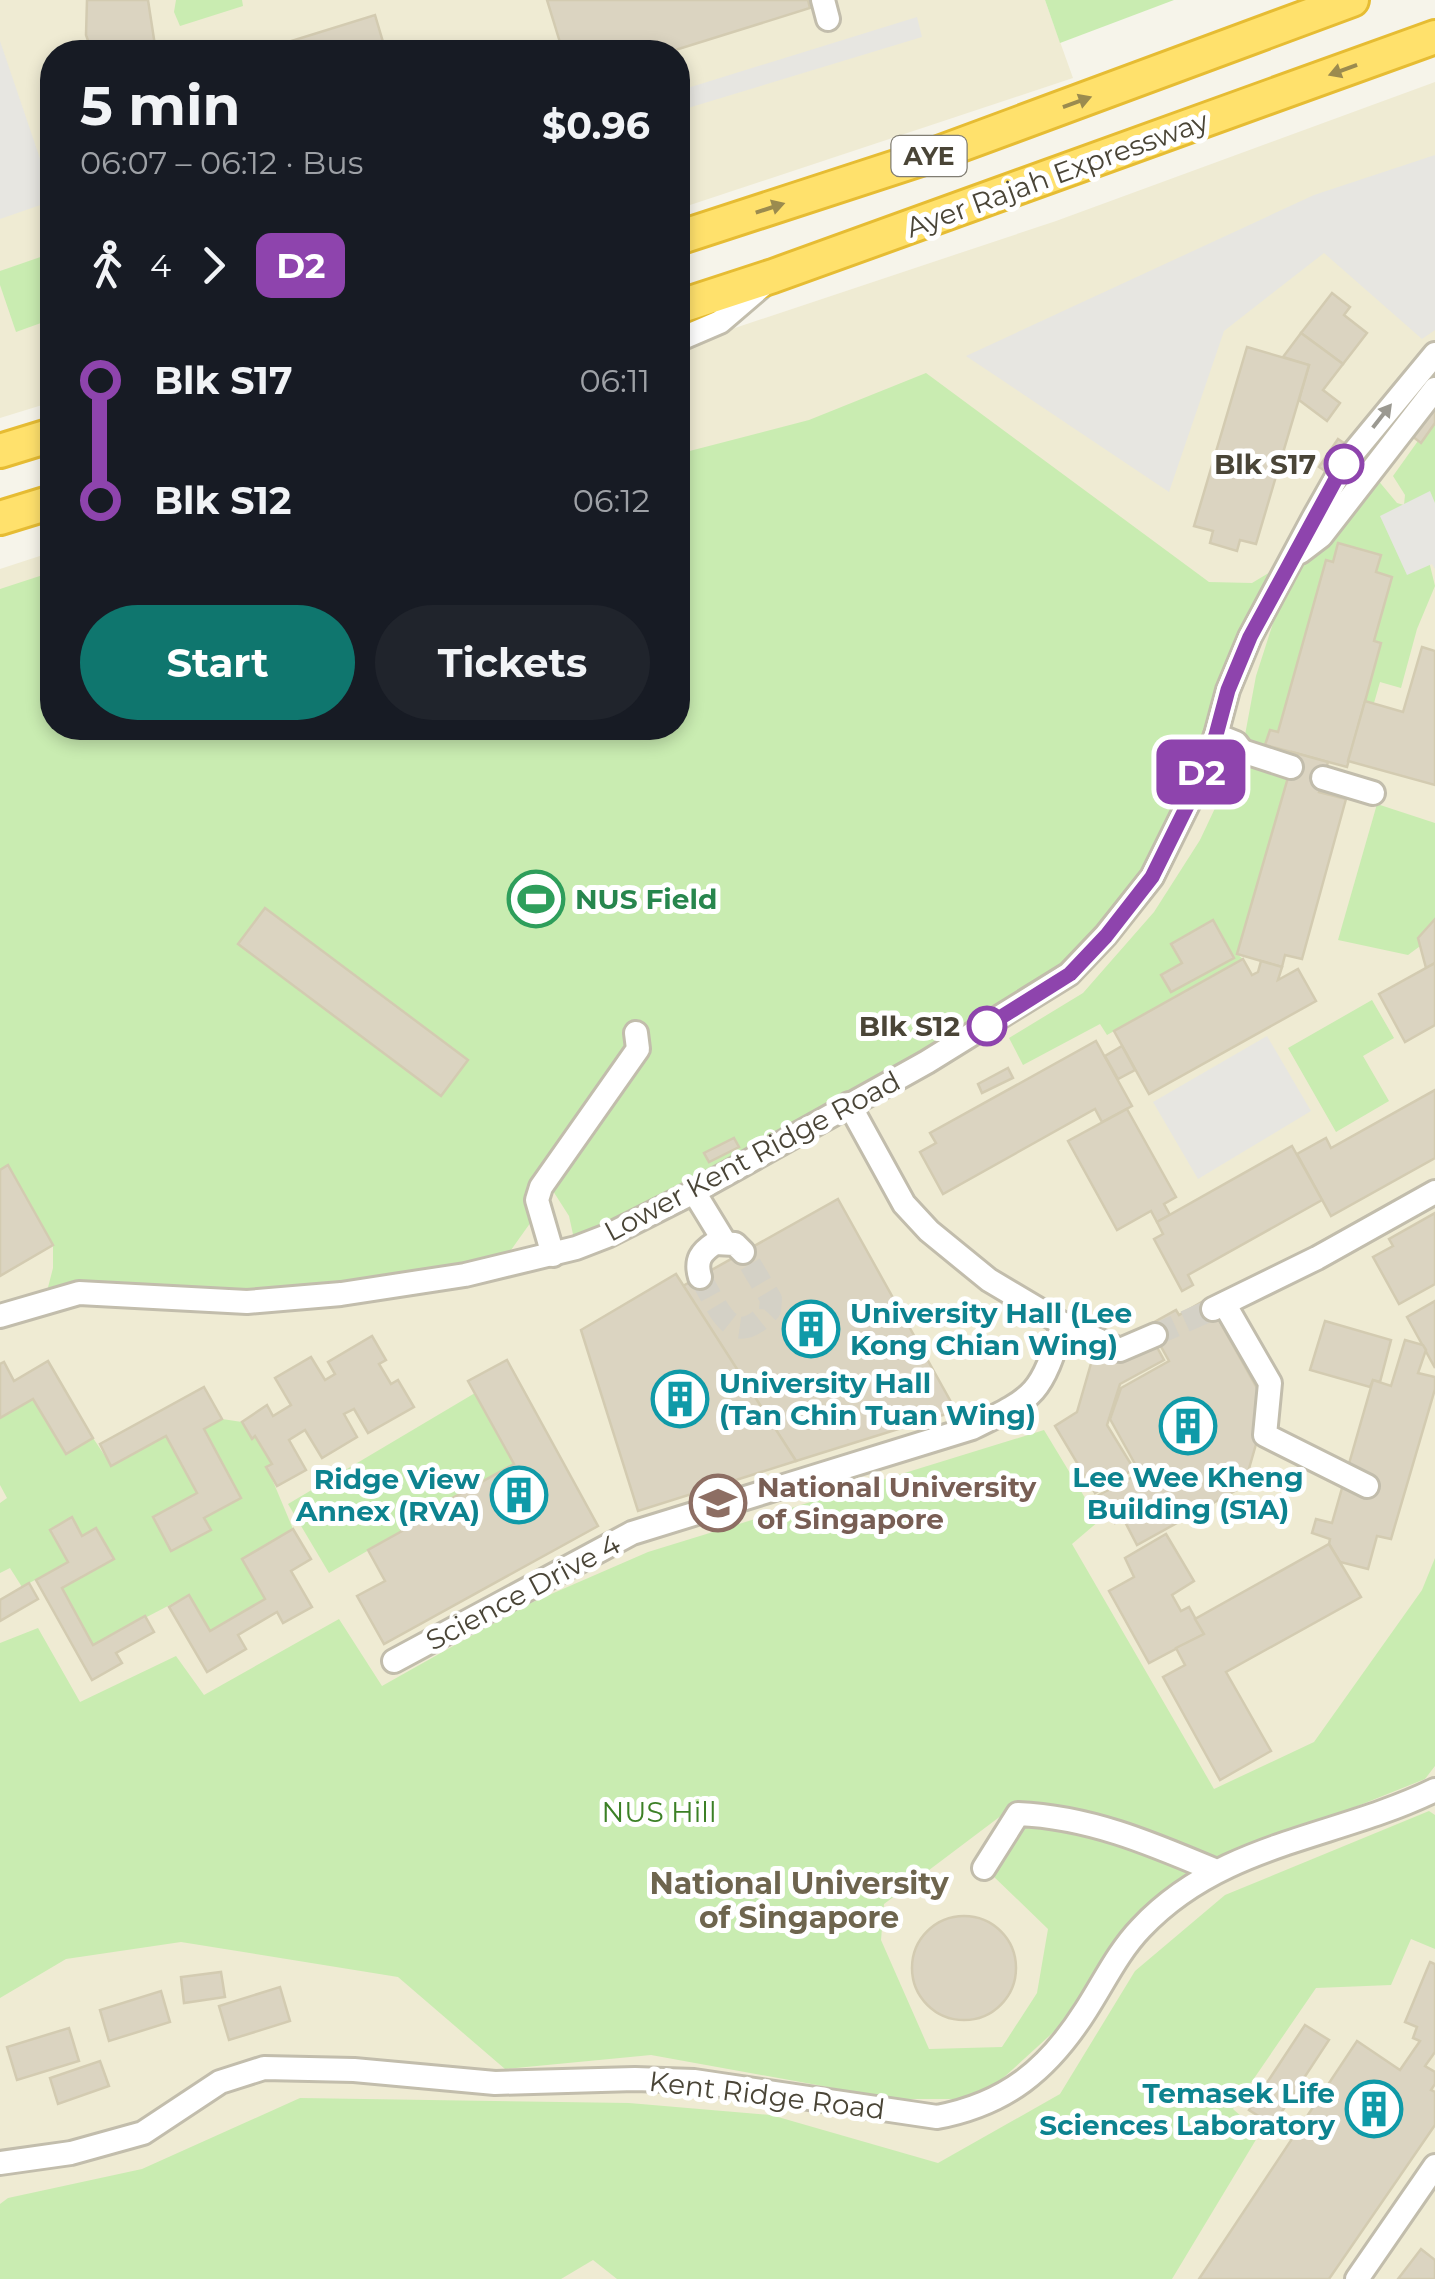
<!DOCTYPE html>
<meta charset="utf-8">
<style>
:root{--surface:#171b24;--page:#20242c;--text:#f1f3f6;--muted:#9ea1a6;--accent:#0f766e}
body{margin:0;font-family:Montserrat,sans-serif;background:var(--page);color:var(--text);height:100vh;display:flex;flex-direction:column;font-size:38px;white-space:nowrap}
*{box-sizing:border-box;margin:0}
p{font-size:32px;color:var(--muted)}
.icon{flex:none;width:55px;height:55px;fill:none;stroke:currentColor;stroke-width:2;stroke-linecap:round;stroke-linejoin:round}
.map{position:relative;flex:1;overflow:hidden}
.details{position:absolute;left:40px;top:40px;width:650px;height:700px;display:flex;flex-direction:column;background:var(--surface);border-radius:40px;box-shadow:0 5px 15px #0003}
.details>*{flex:none}
.badge{padding:0 20px;border-radius:15px;font-size:35px;line-height:65px}
.map>.badge{position:absolute;translate:-50% -50%;box-shadow:0 0 0 5px #fff}
.legs{display:flex;align-items:center;gap:15px;height:110px;padding:0 40px;font-size:32px}
.legs p{margin-inline-start:auto}
.overview{display:flex;align-items:center;justify-content:space-between;height:170px;padding:0 40px}
h1{font-size:55px;font-weight:700;line-height:75px}
.cta{display:flex;gap:20px;margin-top:auto;padding:20px 40px}
.cta a{flex:1;height:115px;border-radius:60px;background:var(--accent);color:#fff;font-size:40px;font-weight:700;line-height:115px;text-align:center}
.cta a+a{background:var(--page);color:var(--text)}
ul{padding:0 40px;list-style:none}
li{display:flex;align-items:center;gap:35px;height:120px;font-size:38px}
li i{display:grid;place-items:center;width:15px;height:100%;margin:0 12px;background:currentColor}
li i::after{content:'';width:25px;height:25px;margin:-12px;border:8px solid;border-radius:50%;background:var(--surface)}
li p{margin-inline-start:auto}
li:first-child i{background:linear-gradient(#0000 50%,currentColor 0)}
li:last-child i{background:linear-gradient(currentColor 50%,#0000 0)}
.map>svg:first-child{display:block}
.education{fill:#efebd3}
.green{fill:#c9ecb1;fill-rule:evenodd}
.parking{fill:#e7e6e1}
.building{fill:#dbd4c1;stroke:#d3cbb1;stroke-width:2.5}
.lines{fill:none;stroke-linecap:round;stroke-linejoin:round}
.minor-tunnel{stroke:#d4d1c6;stroke-width:22;stroke-dasharray:22 11;stroke-linecap:butt}
.minor-casing{stroke:#c2bdac;stroke-width:28}
.highway-casing{stroke:#e6bc33;stroke-width:38}
.minor{stroke:#fff;stroke-width:22}
.highway{stroke:#ffe16c;stroke-width:32}
.oneway{fill:#9b8b4f}
.oneway2{fill:#9b9991}
.line-1-casing{stroke:#fff;stroke-width:22}
.line-1{stroke:#8e44ad;stroke-width:15}
.stop-1-dot{fill:#fff;stroke:#8e44ad;stroke-width:5}
.labels{text-anchor:middle;stroke-width:10;stroke-linejoin:round;paint-order:stroke}
.shield{fill:#fff;stroke:#807d73;stroke-width:2.5}
.shield-label{font-size:25px;font-weight:bold;fill:#4a4537}
.street-label{font-size:28px;fill:#4a4537;stroke:#fff}
.stop-label{font-size:28px;font-weight:bold;fill:#4a4537;stroke:#fff;text-anchor:end}
.leisure-label{font-size:28px;font-weight:bold;fill:#27864d;stroke:#fff;text-anchor:start}
.culture-label{font-size:28px;font-weight:bold;fill:#0d838f;stroke:#fff;text-anchor:start}
.education-label{font-size:28px;font-weight:bold;fill:#785e54;stroke:#fff;text-anchor:start}
.park-label{font-size:28px;fill:#3c8026;stroke:#fff}
.neighbourhood-label{font-size:30px;font-weight:bold;fill:#6e654e;stroke:#fff}
</style>
<div class="map">
<svg width="1435" height="2279" viewBox="0 0 1435 2279">
<rect width="100%" height="100%" fill="#f6f4ea"/>
<g class="education">
<path d="M0,0H1045L1073,78L678,209V52H52V402L0,418Z"/>
<path d="M1435,82V2279H0V569L52,552V728H678V347L1056,221Z"/>
</g>
<g class="green">
<path d="M176,0H242L243,6L180,26L174,12Z"/>
<path d="M1045,0H1174L1060,43Z"/>
<path d="M52,253V319L16,332L0,285V271Z"/>
<path d="M926,373L1209,582L1252,583L1294,558L1372,473L1397,503L1404,505L1405,495L1393,476L1435,417V527L1426,549L1435,586L1417,629L1401,688L1380,682L1374,703L1365,701L1381,643L1374,641L1376,572L1380,555L1338,543L1333,562L1326,561L1278,732L1270,730L1264,758L1291,767L1237,954L1243,959L1107,1035L1100,1024L1023,1065L1009,1038L1083,993L1154,912L1200,840L1242,751L1256,676L1291,567L1137,897L1069,974L576,1248L569,1216L553,1191L501,1264L408,1286L44,1303L53,1268V1245L8,1166L0,1170V589L52,572V728H678V454L809,420Z"/>
<path d="M1377,804L1435,823V935L1408,955L1338,940Z"/>
<path d="M1372,1000L1394,1038L1363,1056L1389,1101L1336,1132L1288,1048Z"/>
<path d="M475,1393L514,1464L400,1527L402,1531L329,1573L288,1504Z"/>
<path d="M33,1399L65,1454L93,1438L111,1465L166,1436L197,1493L153,1517L171,1551L210,1530L204,1518L241,1498L204,1429L222,1419L242,1422L251,1438L255,1436L272,1464L267,1467L293,1529L242,1559L265,1599L210,1631L189,1595L93,1645L62,1588L113,1559L97,1528L82,1536L71,1518L51,1529L68,1562L22,1587L10,1568L0,1573V1503L7,1498L0,1485V1418Z"/>
<path d="M1044,1430L1099,1521L1072,1544L1214,1789L1314,1742L1422,1590L1435,1558V1766L1425,1779L1235,1855L1154,1905L1081,2007L980,2099H894L651,2055L505,2069L398,1977L181,1942L66,1959L0,1998V1643L38,1628L80,1702L176,1656L204,1695L339,1619L382,1686L526,1605L648,1552ZM1056,1805L1104,1815L1169,1843L1026,1821L991,1874L1048,1929L1037,1993L1002,2047L929,2049L881,1940L884,1904L1014,1806Z"/>
<path d="M1429,1811L1435,1815V1949L1411,1939L1391,1985L1316,1988L1233,2109L1260,2133L1172,2279H617L593,2260L561,2279H0V2204L8,2198L142,2169L300,2098L629,2103L771,2115L938,2163L1060,2094L1135,1971L1225,1895Z"/>
</g>
<g class="parking">
<path d="M917,17L922,37L678,111V91Z"/>
<path d="M0,41L52,194V201L0,219Z"/>
<path d="M1435,155V330L1422,339L1324,253L1224,331L1169,492L966,356L1314,195Z"/>
<path d="M1430,491L1435,503V569L1432,564L1407,575L1380,516Z"/>
<path d="M1267,1036L1311,1111L1198,1179L1153,1102Z"/>
</g>
<g class="building">
<path d="M87,0H148L156,52H92L86,35Z"/>
<path d="M547,0H808L810,8L669,52H563Z"/>
<path d="M375,15L386,52H256Z"/>
<path d="M1332,293L1350,307L1344,315L1367,333L1343,364L1301,333Z"/>
<path d="M1301,333L1343,364L1323,390L1340,403L1327,421L1299,400L1309,365L1283,357Z"/>
<path d="M1247,347L1309,365L1256,544L1240,540L1237,551L1210,543L1213,531L1194,526Z"/>
<path d="M1435,404V423L1421,443L1412,436Z"/>
<path d="M1338,439L1347,445L1328,473L1319,467Z"/>
<path d="M1338,543L1381,555L1376,572L1392,577L1374,641L1381,643L1347,767L1265,745L1270,730L1278,732L1326,560L1333,562Z"/>
<path d="M1422,647L1435,651V785L1348,761L1365,701L1403,712Z"/>
<path d="M1292,752L1328,762L1319,792L1346,799L1302,959L1285,955L1282,967L1237,954L1291,767Z"/>
<path d="M265,908L468,1060L441,1096L238,944Z"/>
<path d="M1435,919V963L1426,968L1418,938Z"/>
<path d="M1213,920L1234,958L1171,992L1161,975L1182,963L1171,944Z"/>
<path d="M1243,959L1252,975L1258,972L1261,961L1282,967L1278,980L1298,969L1316,1001L1149,1094L1114,1031Z"/>
<path d="M1435,963V1025L1405,1042L1379,994Z"/>
<path d="M1096,1041L1132,1106L1102,1122L1095,1109L943,1194L920,1152L936,1143L930,1133Z"/>
<path d="M1122,1046L1135,1070L1118,1079L1105,1056Z"/>
<path d="M1008,1068L1013,1078L982,1093L978,1084Z"/>
<path d="M1435,1090V1158L1331,1216L1297,1154L1326,1138L1331,1148Z"/>
<path d="M1127,1109L1176,1197L1164,1204L1170,1215L1157,1222L1151,1211L1117,1230L1068,1141Z"/>
<path d="M734,1138L739,1147L709,1162L704,1153Z"/>
<path d="M1292,1146L1322,1200L1188,1275L1193,1285L1182,1291L1154,1239L1163,1234L1157,1222Z"/>
<path d="M8,1165L53,1245L0,1276V1170Z"/>
<path d="M838,1199L956,1411L796,1461L683,1286Z"/>
<path d="M1435,1213V1284L1399,1304L1373,1257L1393,1246L1389,1239Z"/>
<path d="M676,1274L796,1461L638,1511L581,1330Z"/>
<path d="M1207,1299L1267,1406L1244,1486L1137,1545L1123,1518L1115,1523L1099,1495L1140,1473L1110,1419L1121,1388L1169,1361L1149,1325L1176,1310L1179,1315Z"/>
<path d="M1435,1301V1368L1407,1317Z"/>
<path d="M1325,1321L1391,1340L1380,1382L1373,1380L1370,1387L1310,1370Z"/>
<path d="M1147,1329L1164,1360L1120,1384L1107,1425L1134,1469L1095,1493L1055,1426L1077,1412L1092,1360Z"/>
<path d="M372,1336L386,1360L379,1364L391,1384L398,1380L414,1407L368,1433L354,1409L344,1414L357,1437L322,1458L305,1430L289,1440L306,1470L277,1486L266,1467L272,1464L255,1436L252,1439L242,1422L267,1405L273,1416L291,1405L275,1378L311,1357L325,1380L335,1374L328,1362Z"/>
<path d="M1405,1340L1423,1345L1426,1350L1418,1373L1435,1377V1389L1391,1539L1377,1536L1368,1569L1340,1562L1329,1544L1330,1539L1312,1533L1316,1519L1332,1523L1373,1380L1391,1386Z"/>
<path d="M507,1360L598,1526L384,1644L357,1596L385,1581L368,1550L402,1531L400,1527L514,1464L468,1381Z"/>
<path d="M48,1361L93,1438L66,1454L33,1399L0,1418V1364L4,1362L14,1381Z"/>
<path d="M204,1387L222,1419L204,1429L241,1498L204,1518L211,1530L171,1551L153,1517L197,1493L166,1436L111,1466L100,1444Z"/>
<path d="M72,1517L82,1536L96,1528L114,1559L62,1588L93,1645L145,1616L154,1632L116,1653L122,1663L92,1680L36,1580L68,1562L50,1530Z"/>
<path d="M293,1529L311,1559L291,1571L312,1607L283,1623L277,1612L238,1635L246,1649L207,1672L169,1607L189,1595L210,1631L265,1599L242,1559Z"/>
<path d="M1166,1534L1194,1581L1172,1595L1181,1611L1189,1607L1204,1634L1149,1663L1109,1591L1134,1577L1125,1558Z"/>
<path d="M1329,1544L1361,1597L1226,1672L1271,1751L1220,1780L1163,1677L1185,1665L1176,1648L1204,1634L1195,1619Z"/>
<path d="M29,1583L38,1599L0,1621V1600Z"/>
<circle cx="964" cy="1968" r="52"/>
<path d="M1430,1962L1435,1964V2052L1425,2066L1435,2072V2084L1431,2090L1435,2092V2125L1329,2279H1199L1357,2041L1400,2070L1420,2041L1413,2038L1417,2027L1405,2022Z"/>
<path d="M221,1972L225,1997L184,2003L181,1977Z"/>
<path d="M280,1987L290,2021L229,2040L219,2006Z"/>
<path d="M161,1991L170,2022L109,2041L100,2010Z"/>
<path d="M1305,2025L1329,2040L1273,2125L1249,2110Z"/>
<path d="M69,2028L79,2061L17,2080L7,2047Z"/>
<path d="M100,2061L109,2086L58,2104L50,2078Z"/>
<path d="M1421,2249L1435,2260V2279H1398Z"/>
</g>
<g class="lines">
<g class="minor-tunnel">
<path d="M700,1277C719,1308 732,1353 770,1310L771,1299L743,1252"/>
<path d="M1155,1335L1213,1309"/>
</g>
<g class="minor-casing">
<g id="minor">
<path d="M823,0L828,19"/>
<path d="M678,340L720,322L763,285"/>
<path d="M1300,552L1321,536L1435,389"/>
<path d="M1211,747L1231,753L1242,751L1236,743L1216,735"/>
<path d="M1242,751L1291,767"/>
<path d="M1323,778L1373,793"/>
<path d="M849,1104L904,1204L929,1231L989,1280L1063,1324L1120,1350L1155,1335"/>
<path d="M694,1192L724,1241"/>
<path d="M553,1255L537,1200L541,1187L638,1049L636,1033"/>
<path d="M700,1277C695,1260 701,1252 715,1243L735,1244L743,1252"/>
<path d="M1225,1305L1270,1383L1265,1435L1367,1486"/>
<path d="M1213,1309L1317,1258L1435,1192"/>
<path d="M0,1316L79,1293L247,1302L341,1294L465,1275L576,1248L607,1236L694,1192L927,1062L1069,974L1106,935L1152,877L1192,796L1216,735L1228,690L1250,637L1313,519L1344,464L1435,354"/>
<path d="M394,1661L632,1533L972,1428C1038,1396 1040,1394 1063,1324"/>
<path d="M984,1868L1018,1814C1089,1817 1150,1843 1214,1870"/>
<path d="M0,2163L71,2153L143,2133L220,2082L264,2068L354,2070L495,2083L635,2079L694,2081L937,2117C1006,2104 1048,2070 1086,2010C1104,1982 1118,1952 1141,1928C1222,1842 1335,1839 1435,1790"/>
<path d="M1357,2279L1435,2166"/>
</g>
</g>
<g class="highway-casing">
<g id="highway">
<path d="M678,238L936,154L1352,0"/>
<path d="M678,307L773,276L1435,37"/>
<path d="M0,451L52,435"/>
<path d="M0,518L52,502"/>
</g>
</g>
<use href="#minor" class="minor"/>
<use href="#highway" class="highway"/>
</g>
<defs><path id="oneway-solid" d="M-6-.8H1V-3.2L6.5 0L1 3.2V.8H-6Z" transform="scale(2.5)"/></defs>
<g class="oneway">
<use href="#oneway-solid" transform="translate(1343 70) rotate(160)"/>
<use href="#oneway-solid" transform="translate(1077 102) rotate(-20)"/>
<use href="#oneway-solid" transform="translate(770 208) rotate(-18)"/>
</g>
<use class="oneway2" href="#oneway-solid" transform="translate(1382 416) rotate(-52)"/>
<g class="lines">
<g class="line-1-casing">
<path id="line-1" d="M987,1026L1070,974L1106,936L1152,877L1192,796L1216,735L1228,690L1250,637L1344,464"/>
</g>
<use href="#line-1" class="line-1"/>
</g>
<defs>
<g id="stadium-ring" transform="scale(2.875)"><circle r="9.5" fill="#fff" stroke="#2e9e5b" stroke-width="1.5"/><path d="M0-5a6.5 5 0 1 0 0 10a6.5 5 0 1 0 0-10ZM-3.5-1.8h7v3.6h-7Z" fill="#2e9e5b"/></g>
<g id="building-ring" transform="scale(2.875)"><circle r="9.5" fill="#fff" stroke="#0f9aa8" stroke-width="1.5"/><path d="M-4-6H4V6H1V3H-1V6H-4ZM-2.5-4.3h1.7v1.8h-1.7ZM.8-4.3h1.7v1.8H.8ZM-2.5-1h1.7V.8h-1.7ZM.8-1h1.7V.8H.8Z" fill="#0f9aa8"/></g>
<g id="university-ring" transform="scale(2.875)"><circle r="9.5" fill="#fff" stroke="#8d6e63" stroke-width="1.5"/><path d="M0-5L7-2L0 1L-7-2ZM-4 1L0 2.5L4 1V4Q0 6-4 4Z" fill="#8d6e63"/></g>
</defs>
<g fill-rule="evenodd">
<use href="#stadium-ring" x="536" y="899"/>
<use href="#building-ring" x="811" y="1329"/>
<use href="#building-ring" x="680" y="1399"/>
<use href="#building-ring" x="1188" y="1426"/>
<use href="#building-ring" x="519" y="1495"/>
<use href="#university-ring" x="718" y="1503"/>
<use href="#building-ring" x="1374" y="2109"/>
</g>
<g class="stop-1-dot">
<circle cx="1344" cy="464" r="18"/>
<circle cx="987" cy="1026" r="18"/>
</g>
<g class="labels">
<rect class="shield" x="891.5" y="136" width="75" height="40" rx="8"/>
<g class="shield-label">
<text x="929" y="165">AYE</text>
</g>
<g class="street-label">
<text transform="translate(1057 174) rotate(-20)" y="10">Ayer Rajah Expressway</text>
<text transform="translate(752 1156) rotate(-28)" y="10">Lower Kent Ridge Road</text>
<text transform="translate(523 1592) rotate(-28)" y="10">Science Drive 4</text>
<text transform="translate(767 2095) rotate(7)" y="10">Kent Ridge Road</text>
</g>
<g class="stop-label">
<text x="1316" y="474">Blk S17</text>
<text x="960" y="1036">Blk S12</text>
</g>
<g class="leisure-label">
<text x="575" y="909">NUS Field</text>
</g>
<g class="culture-label">
<text x="850" y="1323">University Hall (Lee<tspan x="850" dy="32">Kong Chian Wing)</tspan></text>
<text x="719" y="1393">University Hall<tspan x="719" dy="32">(Tan Chin Tuan Wing)</tspan></text>
<text x="1188" y="1487" text-anchor="middle">Lee Wee Kheng<tspan x="1188" dy="32">Building (S1A)</tspan></text>
<text x="480" y="1489" text-anchor="end">Ridge View<tspan x="480" dy="32">Annex (RVA)</tspan></text>
<text x="1335" y="2103" text-anchor="end">Temasek Life<tspan x="1335" dy="32">Sciences Laboratory</tspan></text>
</g>
<g class="education-label">
<text x="757" y="1497">National University<tspan x="757" dy="32">of Singapore</tspan></text>
</g>
<g class="park-label">
<text x="659" y="1822">NUS Hill</text>
</g>
<g class="neighbourhood-label">
<text x="799" y="1894">National University<tspan x="799" dy="34">of Singapore</tspan></text>
</g>
</g>
</svg>
<b class="badge" style="left:1201px;top:772px;background:#8e44ad;color:#fff">D2</b>
<section class="details">
<div class="overview"><div><h1>5 min</h1><p>06:07 – 06:12 · Bus</p></div><b>$0.96</b></div>
<div class="legs"><svg class="icon" aria-label="walk" viewBox="0 0 24 24"><circle cx="13" cy="4" r="2"/><path d="M13 8l-2 6 4 7M11 14l-3 7M7 12l3-4h3l4 4"/></svg>4<svg class="icon" aria-label="forward" viewBox="0 0 24 24"><path d="M9 5l7 7-7 7"/></svg><b class="badge" style="background:#8e44ad;color:#fff">D2</b></div>
<ul>
<li><i style="color:#8e44ad"></i><b>Blk S17</b><p>06:11</p></li>
<li><i style="color:#8e44ad"></i><b>Blk S12</b><p>06:12</p></li>
</ul>
<div class="cta"><a>Start</a><a>Tickets</a></div>
</section>
</div>
